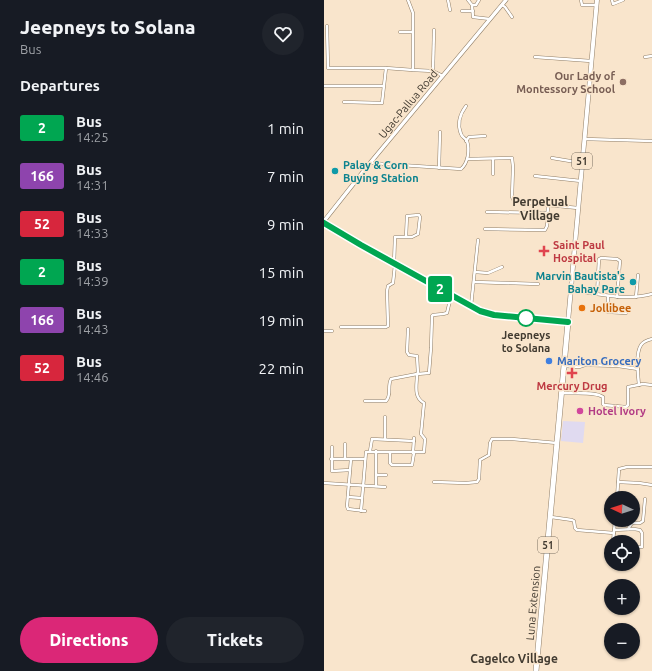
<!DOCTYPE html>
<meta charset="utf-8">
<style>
:root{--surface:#171b24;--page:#20242c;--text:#f1f3f6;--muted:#9ea1a6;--accent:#db2777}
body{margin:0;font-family:Ubuntu,sans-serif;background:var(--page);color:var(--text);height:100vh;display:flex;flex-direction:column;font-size:15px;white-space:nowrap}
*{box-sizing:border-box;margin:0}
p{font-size:13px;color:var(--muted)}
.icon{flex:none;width:22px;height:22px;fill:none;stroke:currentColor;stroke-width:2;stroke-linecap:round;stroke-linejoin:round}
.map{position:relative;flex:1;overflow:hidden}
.drawer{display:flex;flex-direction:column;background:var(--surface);width:324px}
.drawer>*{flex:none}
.badge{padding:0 8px;border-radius:3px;font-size:14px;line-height:26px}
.needle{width:26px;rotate:274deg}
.fabs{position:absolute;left:280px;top:491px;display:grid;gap:8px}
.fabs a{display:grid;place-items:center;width:36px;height:36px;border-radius:50%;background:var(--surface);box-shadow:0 1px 3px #0004;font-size:20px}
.map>.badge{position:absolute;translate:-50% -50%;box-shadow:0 0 0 2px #fff}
h2{padding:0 20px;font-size:15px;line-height:36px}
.round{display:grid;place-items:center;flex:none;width:42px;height:42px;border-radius:21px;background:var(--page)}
.head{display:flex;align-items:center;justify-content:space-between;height:68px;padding:0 20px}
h1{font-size:19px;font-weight:800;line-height:30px}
.primary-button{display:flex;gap:8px;margin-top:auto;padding:8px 20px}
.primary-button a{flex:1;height:46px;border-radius:24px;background:var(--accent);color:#fff;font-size:16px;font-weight:800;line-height:46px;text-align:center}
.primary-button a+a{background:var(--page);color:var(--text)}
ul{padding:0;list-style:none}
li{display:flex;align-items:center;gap:12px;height:48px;padding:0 20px}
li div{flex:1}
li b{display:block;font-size:15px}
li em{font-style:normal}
li .badge{min-width:44px;font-weight:700;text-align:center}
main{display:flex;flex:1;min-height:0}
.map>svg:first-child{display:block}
.commercial{fill:#e0daf0}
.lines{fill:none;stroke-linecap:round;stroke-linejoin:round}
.street-casing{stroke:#907e67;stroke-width:3.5}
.secondary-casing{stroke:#907e67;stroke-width:4.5}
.primary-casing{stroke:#907e67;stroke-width:5}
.highway-casing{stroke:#907e67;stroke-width:6}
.street{stroke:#fff;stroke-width:2.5}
.secondary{stroke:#fff;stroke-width:3.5}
.primary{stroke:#fff;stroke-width:4}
.highway{stroke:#fff;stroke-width:5}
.line-casing{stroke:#fff;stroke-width:9}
.line{stroke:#00a651;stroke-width:6}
.education-dot{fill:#8d6e63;stroke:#f9e5cc;stroke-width:1.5}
.culture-dot{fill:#0f9aa8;stroke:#f9e5cc;stroke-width:1.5}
.health-dot{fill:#e0444e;stroke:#f9e5cc;stroke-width:1.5}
.food-dot{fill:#e8710a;stroke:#f9e5cc;stroke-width:1.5}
.stop-dot{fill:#fff;stroke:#00a651;stroke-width:2}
.shop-dot{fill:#3f7fe0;stroke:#f9e5cc;stroke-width:1.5}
.hotel-dot{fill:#d1479c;stroke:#f9e5cc;stroke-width:1.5}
.labels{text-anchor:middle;stroke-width:3;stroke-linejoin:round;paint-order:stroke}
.shield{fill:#f9e5cc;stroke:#796e60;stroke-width:1}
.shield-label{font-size:10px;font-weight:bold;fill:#423b31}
.education-label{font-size:11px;font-weight:bold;fill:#785e54;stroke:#f9e5cc;text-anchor:end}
.street-label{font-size:11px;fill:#423b31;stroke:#f9e5cc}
.culture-label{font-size:11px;font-weight:bold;fill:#0d838f;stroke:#f9e5cc;text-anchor:start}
.health-label{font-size:11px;font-weight:bold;fill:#be3a42;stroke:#f9e5cc;text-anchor:start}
.food-label{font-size:11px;font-weight:bold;fill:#c56008;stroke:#f9e5cc;text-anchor:start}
.stop-label{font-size:11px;font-weight:bold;fill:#423b31;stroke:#f9e5cc}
.shop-label{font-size:11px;font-weight:bold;fill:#366cbe;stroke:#f9e5cc;text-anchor:start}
.hotel-label{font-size:11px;font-weight:bold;fill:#b23c85;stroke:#f9e5cc;text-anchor:start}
.neighbourhood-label{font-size:12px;font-weight:bold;fill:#423b31;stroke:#f9e5cc}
</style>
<main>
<section class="drawer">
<div class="head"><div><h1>Jeepneys to Solana</h1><p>Bus</p></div><a class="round"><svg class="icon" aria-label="heart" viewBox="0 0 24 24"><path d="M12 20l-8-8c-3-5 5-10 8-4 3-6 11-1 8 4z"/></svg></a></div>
<h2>Departures</h2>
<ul>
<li><span class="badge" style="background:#00a651;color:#fff">2</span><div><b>Bus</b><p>14:25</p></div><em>1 min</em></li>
<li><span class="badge" style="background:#8e44ad;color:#fff">166</span><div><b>Bus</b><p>14:31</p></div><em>7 min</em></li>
<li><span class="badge" style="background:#d7263d;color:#fff">52</span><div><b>Bus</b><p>14:33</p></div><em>9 min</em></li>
<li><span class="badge" style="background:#00a651;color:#fff">2</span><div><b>Bus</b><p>14:39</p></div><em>15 min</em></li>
<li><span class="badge" style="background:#8e44ad;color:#fff">166</span><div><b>Bus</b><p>14:43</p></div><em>19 min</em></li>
<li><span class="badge" style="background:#d7263d;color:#fff">52</span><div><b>Bus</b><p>14:46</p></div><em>22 min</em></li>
</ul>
<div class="primary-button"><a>Directions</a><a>Tickets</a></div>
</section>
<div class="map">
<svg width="328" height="671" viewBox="0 0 328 671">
<rect width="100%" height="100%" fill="#f9e5cc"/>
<path class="commercial" d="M239,421L261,422L259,443L237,441Z"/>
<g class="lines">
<g class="street-casing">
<g id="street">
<path d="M84,0L89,13V70"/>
<path d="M124,0L126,10"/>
<path d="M144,0L148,5L149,17L166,19"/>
<path d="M257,0L258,5H272"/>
<path d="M288,0L289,4L299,0"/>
<path d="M148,5H152L155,0"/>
<path d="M178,5L181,7L188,17"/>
<path d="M138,11H149"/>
<path d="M3,26L4,68H62L89,70L109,71L119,76"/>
<path d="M76,32H89"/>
<path d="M211,57L267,61"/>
<path d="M321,57L328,56"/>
<path d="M109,71L110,30"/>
<path d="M0,86H59"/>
<path d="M20,102L58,103L62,68"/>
<path d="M261,139L328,141"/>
<path d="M142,141L145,137L161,136"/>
<path d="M228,158L258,163"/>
<path d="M143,159L188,158L189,167L188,197L190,201L193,202L254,208"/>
<path d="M46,163L137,169C144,163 146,150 143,141C141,138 138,137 137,134C133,124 136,114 142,106"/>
<path d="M115,168L116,132"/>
<path d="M169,174V159"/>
<path d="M211,176L257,181"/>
<path d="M163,212L224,213"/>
<path d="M161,229L221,230L223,226L224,205"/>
<path d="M70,264L71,237H88L94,234L96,217L95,215L83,216L82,237"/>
<path d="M151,272L164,273L178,267"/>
<path d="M150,282L214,284"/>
<path d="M247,290C273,294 302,301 328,294"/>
<path d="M273,294L275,259L277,258L293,259L296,261L293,297"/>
<path d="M284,296V312L302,313"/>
<path d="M312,297L314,275"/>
<path d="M147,306L154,240"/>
<path d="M17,327H62L64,326L63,291L64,286L69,283L71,265"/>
<path d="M84,329L83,352L85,355L93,356L94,374"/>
<path d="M0,331H8"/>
<path d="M240,366L255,367L261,365L294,366L314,369"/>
<path d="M315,385C314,375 311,354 317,345C319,342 324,340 328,339"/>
<path d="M238,393C249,394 271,391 279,397V404L280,405L302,407L304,405V387L319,384L328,385"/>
<path d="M41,401H62C68,395 63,386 67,379L93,374"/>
<path d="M61,439V417"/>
<path d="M8,447V471L26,470"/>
<path d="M46,451L48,439L90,441"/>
<path d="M66,452V463L68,465H88L90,453"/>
<path d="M89,453L90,438"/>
<path d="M7,459H41"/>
<path d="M21,459V444"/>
<path d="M27,459L23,506L24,509L41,511"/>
<path d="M52,475H62"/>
<path d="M110,482L142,483L153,482L155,479L156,460L165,455L166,443L168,439H188L233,443"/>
<path d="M294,482L315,483L328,485"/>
<path d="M0,483L61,487"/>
<path d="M52,486V451"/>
<path d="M24,497L38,498"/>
<path d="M293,498L295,469L303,467H328"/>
<path d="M309,510V503"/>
<path d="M37,511L42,452H100L101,439L97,434L100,403C89,397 93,385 93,374L105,373L107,348L108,316L109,315L119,314L123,313L127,296"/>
<path d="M227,517L248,520L250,521L251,528L253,530L290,533"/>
<path d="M308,523H316L319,521L321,499"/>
<path d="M304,529L308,523V520"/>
<path d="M290,530L310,529L316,530L318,533V547H309"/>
<path d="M289,542L291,520"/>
</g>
</g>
<g class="secondary-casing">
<path id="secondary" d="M0,221L46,163L182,0"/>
</g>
<g class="primary-casing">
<path id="primary" d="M244,322L273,0"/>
</g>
<g class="highway-casing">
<path id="highway" d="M0,223L26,239L156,311L170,315L244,322L212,671"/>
</g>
<use href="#street" class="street"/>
<use href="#secondary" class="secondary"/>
<use href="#primary" class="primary"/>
<use href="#highway" class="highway"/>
</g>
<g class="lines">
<g class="line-casing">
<path id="line" d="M0,223L37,245L156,311L170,315L244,322"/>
</g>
<use href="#line" class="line"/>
</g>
<circle class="education-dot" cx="299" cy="82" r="4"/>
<g class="culture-dot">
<circle cx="11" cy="171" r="4"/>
<circle cx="309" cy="282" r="4"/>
</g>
<g class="health-dot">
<path d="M218 245h4v4h4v4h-4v4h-4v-4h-4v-4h4z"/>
<path d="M246 367h4v4h4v4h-4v4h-4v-4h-4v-4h4z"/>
</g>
<circle class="food-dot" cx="258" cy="308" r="4"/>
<circle class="stop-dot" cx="202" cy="318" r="8"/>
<circle class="shop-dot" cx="225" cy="361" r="4"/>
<circle class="hotel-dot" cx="256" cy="411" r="4"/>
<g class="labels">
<g class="shield">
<rect x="248" y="153" width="20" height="16" rx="3"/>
<rect x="214" y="537" width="20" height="16" rx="3"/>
</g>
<g class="shield-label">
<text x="258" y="165">51</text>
<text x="224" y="549">51</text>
</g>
<g class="education-label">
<text x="291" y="80">Our Lady of<tspan x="291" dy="13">Montessory School</tspan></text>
</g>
<g class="street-label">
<text transform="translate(84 104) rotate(-50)" y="4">Ugac-Pallua Road</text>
<text transform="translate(209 603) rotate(-85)" y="4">Luna Extension</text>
</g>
<g class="culture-label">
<text x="19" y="169">Palay &amp; Corn<tspan x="19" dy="13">Buying Station</tspan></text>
<text x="301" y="280" text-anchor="end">Marvin Bautista's<tspan x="301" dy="13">Bahay Pare</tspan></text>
</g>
<g class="health-label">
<text x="229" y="249">Saint Paul<tspan x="229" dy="13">Hospital</tspan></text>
<text x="248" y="390" text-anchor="middle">Mercury Drug</text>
</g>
<g class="food-label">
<text x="266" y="312">Jollibee</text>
</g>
<g class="stop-label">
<text x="202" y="339">Jeepneys<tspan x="202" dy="13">to Solana</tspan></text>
</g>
<g class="shop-label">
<text x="233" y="365">Mariton Grocery</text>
</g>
<g class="hotel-label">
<text x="264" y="415">Hotel Ivory</text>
</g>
<g class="neighbourhood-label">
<text x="216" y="206">Perpetual<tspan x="216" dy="14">Village</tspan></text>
<text x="190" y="663">Cagelco Village</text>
</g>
</g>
</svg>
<div class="fabs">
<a><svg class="needle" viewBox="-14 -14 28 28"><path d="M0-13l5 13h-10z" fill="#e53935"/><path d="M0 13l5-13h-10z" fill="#9ea1a6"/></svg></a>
<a><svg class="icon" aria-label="locate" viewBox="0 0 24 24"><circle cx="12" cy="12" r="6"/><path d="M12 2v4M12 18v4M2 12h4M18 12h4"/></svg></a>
<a>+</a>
<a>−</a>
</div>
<b class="badge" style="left:116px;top:289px;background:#00a651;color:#fff">2</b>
</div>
</main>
